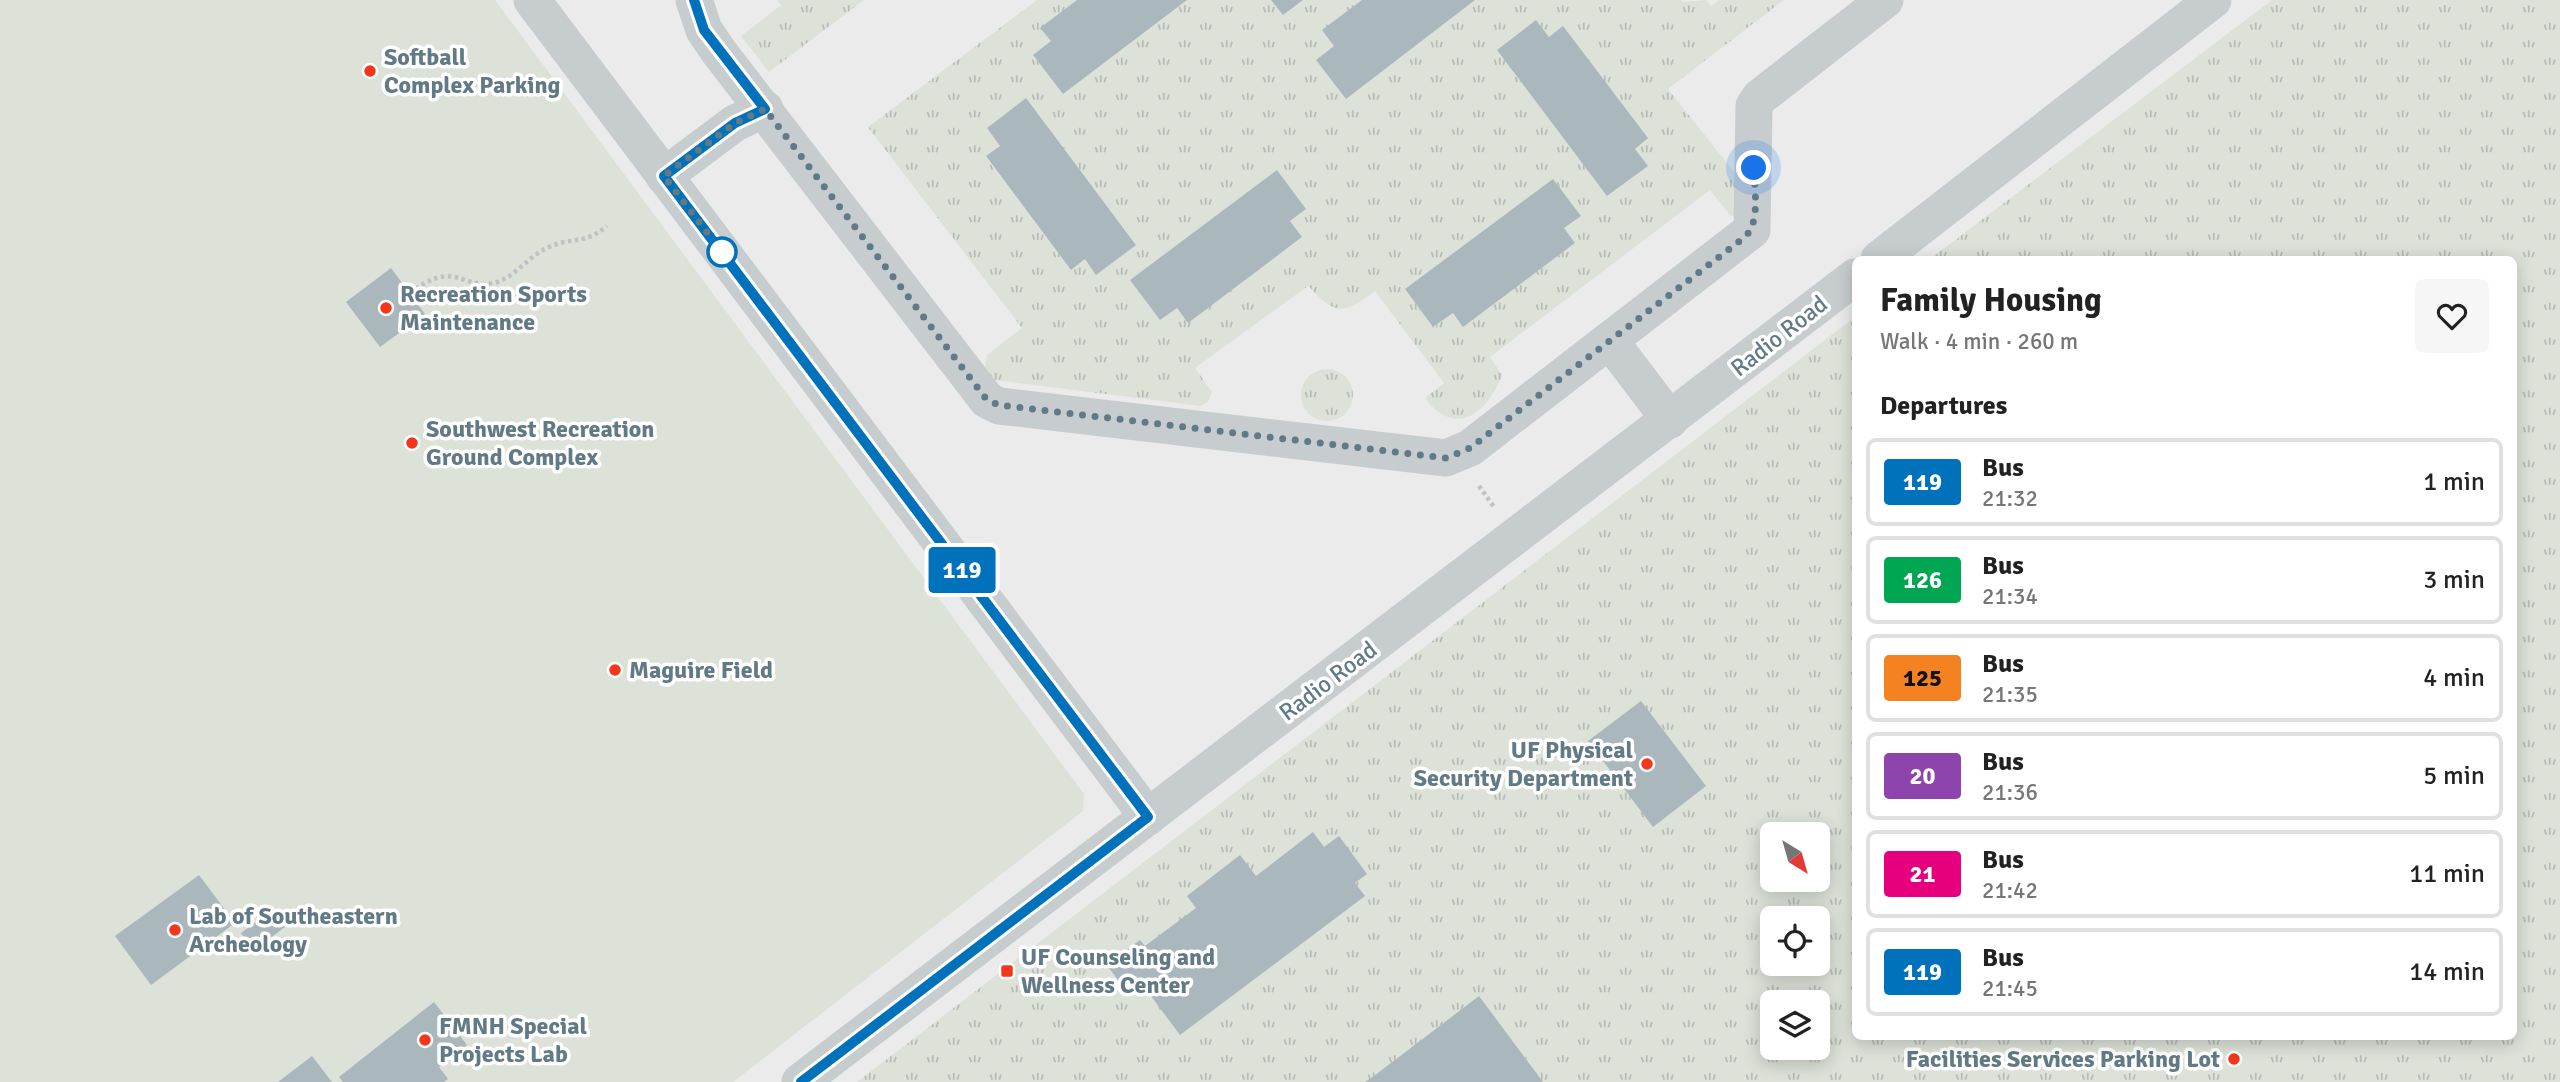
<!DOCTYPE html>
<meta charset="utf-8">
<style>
:root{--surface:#fff;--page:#f6f6f6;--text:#222;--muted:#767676;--line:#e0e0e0}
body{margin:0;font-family:Signika,sans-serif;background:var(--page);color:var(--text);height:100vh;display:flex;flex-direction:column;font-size:26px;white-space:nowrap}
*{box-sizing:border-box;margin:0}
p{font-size:23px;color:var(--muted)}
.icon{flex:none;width:38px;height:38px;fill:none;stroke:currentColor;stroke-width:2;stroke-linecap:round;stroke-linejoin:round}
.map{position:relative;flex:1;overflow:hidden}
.details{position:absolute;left:1852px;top:256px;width:665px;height:784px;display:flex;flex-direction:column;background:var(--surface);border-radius:10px;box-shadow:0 4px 18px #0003}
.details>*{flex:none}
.badge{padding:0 14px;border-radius:5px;font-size:24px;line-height:46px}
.needle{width:46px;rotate:143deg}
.buttons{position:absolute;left:1760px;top:822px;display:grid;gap:14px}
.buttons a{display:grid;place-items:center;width:70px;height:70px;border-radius:10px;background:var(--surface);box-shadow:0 4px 18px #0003;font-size:35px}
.you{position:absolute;width:35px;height:35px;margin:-18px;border:5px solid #fff;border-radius:50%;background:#1a73e8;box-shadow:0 0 0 10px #1a73e833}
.map>.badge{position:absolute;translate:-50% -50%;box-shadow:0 0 0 4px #fff}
h2{padding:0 28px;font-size:26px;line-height:63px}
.round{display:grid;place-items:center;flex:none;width:74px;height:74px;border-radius:10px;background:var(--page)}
.overview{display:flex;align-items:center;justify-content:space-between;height:119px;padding:0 28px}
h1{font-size:33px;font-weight:700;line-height:52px}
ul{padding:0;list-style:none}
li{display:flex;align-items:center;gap:21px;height:88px;margin:0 14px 10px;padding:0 14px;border:4px solid var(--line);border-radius:10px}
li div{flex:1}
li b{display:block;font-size:26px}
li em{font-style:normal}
li .badge{min-width:77px;font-weight:700;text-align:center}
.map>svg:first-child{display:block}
.built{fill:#eaebea;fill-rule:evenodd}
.grass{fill:url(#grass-tufts);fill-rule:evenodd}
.pitch{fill:#dce2d8}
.building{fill:#aab7bc}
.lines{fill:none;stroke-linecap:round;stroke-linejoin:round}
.path{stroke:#bec2c4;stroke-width:4.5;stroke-dasharray:3.5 3.5;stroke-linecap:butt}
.minor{stroke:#c7cccf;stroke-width:37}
.line-casing{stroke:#fff;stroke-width:16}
.line{stroke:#0072bc;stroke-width:10}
.walk{stroke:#627a85;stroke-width:7;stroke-dasharray:0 12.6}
.poi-dot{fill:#f4361d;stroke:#fff;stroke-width:2.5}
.stop-dot{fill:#fff;stroke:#0072bc;stroke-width:3.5}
.labels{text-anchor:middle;stroke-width:7;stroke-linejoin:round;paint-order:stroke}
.poi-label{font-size:24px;font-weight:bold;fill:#627a85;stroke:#fff;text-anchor:start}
.street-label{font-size:24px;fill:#627a85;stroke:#fff}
</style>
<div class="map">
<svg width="2560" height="1082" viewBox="0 0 2560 1082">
<defs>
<pattern id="grass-tufts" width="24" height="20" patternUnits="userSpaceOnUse" patternTransform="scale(1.75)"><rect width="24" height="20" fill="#dce2d8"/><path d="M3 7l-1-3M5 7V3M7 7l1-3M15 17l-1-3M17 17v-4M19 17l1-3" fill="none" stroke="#b6bcb5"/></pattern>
</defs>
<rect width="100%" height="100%" fill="#faf9f7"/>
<path class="built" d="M0,0H2560V1082H0ZM1855,259H2513V1036H1855ZM1773,835H1818V880H1773ZM1773,919H1818V964H1773ZM1773,1003H1818V1048H1773Z"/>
<g class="grass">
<path d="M777,0H864L769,72L741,36L781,5Z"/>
<path d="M1037,0H1077L1041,28L1051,41L1033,55L1063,94L1187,0H1271L1283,15L1303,0H1362L1323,30L1334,46L1316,60L1346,99L1475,0H1681L1683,2L1706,0L1711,6L1719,0H1784L1668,89L1735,173V216L1730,215L1710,190L1490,357L1502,375C1488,413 1455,439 1425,398L1444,383L1375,291C1342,316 1336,315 1308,286L1195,368L1212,392L1208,402L1201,406L994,380L985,368L987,355L1022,328L868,127ZM1536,20L1549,37L1563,27L1648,138L1635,149L1647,166L1608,196L1497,50ZM1026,99L1136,244L1097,274L1085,259L1071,270L986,157L1000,146L987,128ZM1277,170L1306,209L1290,221L1302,237L1188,322L1177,308L1160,320L1130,280ZM1553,179L1581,216L1564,228L1575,243L1463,326L1453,313L1433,327L1405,289Z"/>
<path d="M2272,0H2560V1082H857L1855,317V1036H2513V259H1930ZM1773,835H1818V880H1773ZM1773,919H1818V964H1773ZM1773,1003H1818V1048H1773Z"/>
<circle cx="1327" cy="395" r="26"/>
</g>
<path class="pitch" d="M0,0H495L1084,794L1083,811L733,1082H0Z"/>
<g class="building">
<path d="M1077,0H1187L1063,94L1033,55L1051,41L1040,28Z"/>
<path d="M1271,0H1303L1283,15Z"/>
<path d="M1362,0H1475L1346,99L1316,60L1334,46L1322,30Z"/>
<path d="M1536,20L1549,37L1563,26L1648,138L1635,149L1648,166L1607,196L1497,50Z"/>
<path d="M1026,98L1136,245L1096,275L1085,259L1071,270L986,156L1000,146L987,128Z"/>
<path d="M1277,170L1306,209L1290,221L1302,237L1188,323L1177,308L1160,320L1130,280Z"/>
<path d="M1553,179L1581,216L1564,228L1575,243L1463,327L1453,313L1433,327L1405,289Z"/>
<path d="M391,268L425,314L380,347L346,302Z"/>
<path d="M1641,701L1706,786L1653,827L1588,741Z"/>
<path d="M1313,832L1324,847L1339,836L1367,874L1355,883L1365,896L1180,1035L1136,976L1122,986L1107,965L1140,940L1145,946L1196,908L1187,896L1240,855L1256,876Z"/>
<path d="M199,875L235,923L151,985L115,936Z"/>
<path d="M272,910L285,927L253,951L241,933Z"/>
<path d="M1479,996L1543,1082H1365L1374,1076Z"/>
<path d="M434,1002L467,1045L439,1067L448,1079L444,1082H343L339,1077Z"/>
<path d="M312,1056L332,1082H278Z"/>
</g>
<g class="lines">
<g class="path">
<path d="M410,293C457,257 462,292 497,282C516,276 529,256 547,248C571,236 583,246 607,226"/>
<path d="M1479,486L1494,507"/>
</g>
<g class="minor">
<path d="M532,0L1148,817"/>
<path d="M694,0L704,30L719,52L987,400L999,406L1446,458L1470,448L1752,230L1754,106L1760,97L1885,0"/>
<path d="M664,176L735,123L765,109"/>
<path d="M1879,259L2213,0"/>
<path d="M1610,341L1670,420"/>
<path d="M800,1082L1855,277"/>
</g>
</g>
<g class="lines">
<g class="line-casing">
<path id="line" d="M694,0L704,30L765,109L735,123L664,176L1148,817L801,1082"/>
</g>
<use href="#line" class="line"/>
<path class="walk" d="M722,252L664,176L735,123L765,109L987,400L999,405L1446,458L1470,448L1745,237C1761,221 1754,189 1754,168"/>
</g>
<g class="poi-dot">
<circle cx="370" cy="71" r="7"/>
<circle cx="386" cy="308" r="7"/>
<circle cx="412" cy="443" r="7"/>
<circle cx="615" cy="670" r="7"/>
<circle cx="1647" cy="764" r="7"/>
<circle cx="175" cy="930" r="7"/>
<rect x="1000" y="964" width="14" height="14" rx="3.5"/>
<circle cx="425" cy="1040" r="7"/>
<circle cx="2234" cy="1059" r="7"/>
</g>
<circle class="stop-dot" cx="722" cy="252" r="14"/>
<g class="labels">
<g class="poi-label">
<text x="384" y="65">Softball<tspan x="384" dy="28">Complex Parking</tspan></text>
<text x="400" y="302">Recreation Sports<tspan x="400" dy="28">Maintenance</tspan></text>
<text x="426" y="437">Southwest Recreation<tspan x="426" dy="28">Ground Complex</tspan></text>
<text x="629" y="678">Maguire Field</text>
<text x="1633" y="758" text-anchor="end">UF Physical<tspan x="1633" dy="28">Security Department</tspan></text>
<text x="189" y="924">Lab of Southeastern<tspan x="189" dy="28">Archeology</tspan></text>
<text x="1021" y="965">UF Counseling and<tspan x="1021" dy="28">Wellness Center</tspan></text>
<text x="439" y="1034">FMNH Special<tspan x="439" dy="28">Projects Lab</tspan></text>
<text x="2220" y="1067" text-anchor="end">Facilities Services Parking Lot</text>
</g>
<g class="street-label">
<text transform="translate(1779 336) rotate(-38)" y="8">Radio Road</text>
<text transform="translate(1328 681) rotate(-37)" y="8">Radio Road</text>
</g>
</g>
</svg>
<div class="buttons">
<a><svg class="needle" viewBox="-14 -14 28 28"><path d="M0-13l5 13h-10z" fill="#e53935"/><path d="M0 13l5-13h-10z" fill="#767676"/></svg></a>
<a><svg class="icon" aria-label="locate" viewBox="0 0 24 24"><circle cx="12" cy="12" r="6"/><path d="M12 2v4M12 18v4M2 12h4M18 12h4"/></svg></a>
<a><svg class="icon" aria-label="layers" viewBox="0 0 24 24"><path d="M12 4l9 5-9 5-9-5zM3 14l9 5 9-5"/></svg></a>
</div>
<div class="you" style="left:1754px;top:168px"></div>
<b class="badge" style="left:962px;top:570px;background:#0072bc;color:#fff">119</b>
<section class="details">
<div class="overview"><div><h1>Family Housing</h1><p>Walk · 4 min · 260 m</p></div><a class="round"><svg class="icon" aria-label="heart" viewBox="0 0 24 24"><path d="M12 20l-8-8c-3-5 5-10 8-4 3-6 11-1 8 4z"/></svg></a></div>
<h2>Departures</h2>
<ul>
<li><span class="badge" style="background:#0072bc;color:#fff">119</span><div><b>Bus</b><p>21:32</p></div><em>1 min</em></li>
<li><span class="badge" style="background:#00a651;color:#fff">126</span><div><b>Bus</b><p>21:34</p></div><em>3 min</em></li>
<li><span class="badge" style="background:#f58220;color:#111">125</span><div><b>Bus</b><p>21:35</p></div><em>4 min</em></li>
<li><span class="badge" style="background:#8e44ad;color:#fff">20</span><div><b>Bus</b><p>21:36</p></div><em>5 min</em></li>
<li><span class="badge" style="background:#e6007e;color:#fff">21</span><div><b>Bus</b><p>21:42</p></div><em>11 min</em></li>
<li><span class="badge" style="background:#0072bc;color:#fff">119</span><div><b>Bus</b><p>21:45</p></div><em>14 min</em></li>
</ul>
</section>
</div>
